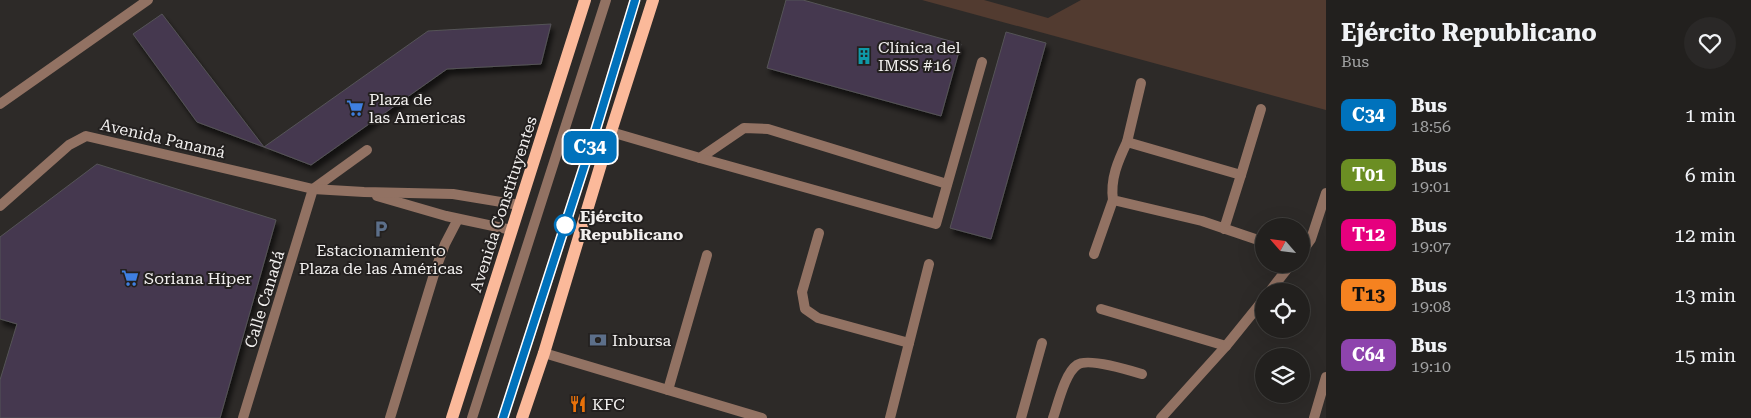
<!DOCTYPE html>
<meta charset="utf-8">
<style>
:root{--surface:#22201e;--page:#2a2827;--text:#f1f3f6;--muted:#a2a3a4;--line:#3f3e3c}
body{margin:0;font-family:"Roboto Serif",serif;background:var(--page);color:var(--text);height:100vh;display:flex;flex-direction:column;font-size:19px;white-space:nowrap}
*{box-sizing:border-box;margin:0}
p{font-size:16px;color:var(--muted)}
.icon{flex:none;width:28px;height:28px;fill:none;stroke:currentColor;stroke-width:2;stroke-linecap:round;stroke-linejoin:round}
.map{position:relative;flex:1;overflow:hidden}
.panel{display:flex;flex-direction:column;background:var(--surface);width:425px}
.panel>*{flex:none}
.badge{padding:0 10px;border-radius:8px;font-size:18px;line-height:32px}
.needle{width:32px;rotate:298deg}
.fabs{position:absolute;left:1255px;top:218px;display:grid;gap:10px}
.fabs a{display:grid;place-items:center;width:55px;height:55px;border-radius:50%;background:var(--surface);box-shadow:0 5px 20px #0002,0 0 0 1px var(--line);font-size:25px}
.map>.badge{position:absolute;translate:-50% -50%;box-shadow:0 0 0 2px #fff}
.round{display:grid;place-items:center;flex:none;width:52px;height:52px;border-radius:26px;background:var(--page)}
.headline{display:flex;align-items:center;justify-content:space-between;height:85px;padding:0 15px}
h1{font-size:24px;font-weight:700;line-height:38px}
ul{padding:0;list-style:none}
li{display:flex;align-items:center;gap:15px;height:60px;padding:0 15px}
li div{flex:1}
li b{display:block;font-size:19px}
li em{font-style:normal}
li .badge{min-width:55px;font-weight:700;text-align:center}
main{display:flex;flex:1;min-height:0}
.map>svg:first-child{display:block}
.green{fill:#523b30}
.building{fill:#45374f;stroke:#555457;filter:url(#shadow)}
.lines{fill:none;stroke-linecap:round;stroke-linejoin:round}
.service{stroke:#927263;stroke-width:10}
.minor{stroke:#927263;stroke-width:10}
.tertiary{stroke:#927263;stroke-width:10}
.primary{stroke:#fbb99a;stroke-width:12}
.line-casing{stroke:#fff;stroke-width:11}
.line{stroke:#0072bc;stroke-width:8}
.stop-dot{fill:#fff;stroke:#0072bc;stroke-width:2.5}
.labels{text-anchor:middle;stroke-width:4;stroke-linejoin:round;paint-order:stroke}
.poi-label{font-size:16px;fill:#f2f0ef;stroke:#23201f;text-anchor:start}
.street-label{font-size:16px;fill:#f2f0ef;stroke:#23201f}
.stop-label{font-size:16px;font-weight:bold;fill:#f2f0ef;stroke:#23201f;text-anchor:start}
</style>
<main>
<div class="map">
<svg width="1326" height="418" viewBox="0 0 1326 418">
<defs>
<filter id="shadow"><feDropShadow dx="3" dy="5.5" stdDeviation="2.5" flood-color="#0009"/></filter>
</defs>
<rect width="100%" height="100%" fill="#2d2a28"/>
<path class="green" d="M922,0H984L1048,18L1081,0H1326V110Z"/>
<g class="building">
<path d="M786,0H803L961,44L941,116L767,68Z"/>
<path d="M162,14L264,147L197,122L133,34Z"/>
<path d="M551,24L541,64L447,69L311,165L264,147L428,31Z"/>
<path d="M1006,32L1046,43L991,239L950,228Z"/>
<path d="M97,164L276,220L220,418H0V380L17,324L0,319V237Z"/>
</g>
<g class="lines">
<g class="service">
<path d="M611,132L700,158L744,128L768,129L947,184"/>
<path d="M700,158L936,224L982,62"/>
<path d="M313,189L367,150"/>
<path d="M377,196L446,216L512,230"/>
<path d="M0,206L69,145L86,136L313,189L364,192L453,194L519,205"/>
<path d="M819,233L802,292L805,309L818,318L909,343"/>
<path d="M668,390L707,255"/>
<path d="M243,418L313,189"/>
<path d="M390,418L435,271L445,244L458,219"/>
<path d="M472,418L606,0"/>
<path d="M503,418L592,142L635,0"/>
<path d="M890,418L929,264"/>
</g>
<g class="minor">
<path d="M1127,142L1141,83"/>
<path d="M1241,175L1261,109"/>
<path d="M1224,229L1241,175L1127,142C1118,161 1110,179 1113,200L1202,221L1264,242"/>
<path d="M1094,254L1113,200"/>
<path d="M1101,309L1226,346"/>
<path d="M1021,418L1042,343"/>
<path d="M1053,418C1058,404 1065,373 1077,365C1087,357 1129,370 1142,374"/>
</g>
<g class="tertiary">
<path d="M0,104L148,0"/>
<path d="M1301,253L1311,239L1326,193"/>
<path d="M1270,291L1291,264"/>
<path d="M544,353L762,418"/>
<path d="M1161,418L1226,346L1264,299"/>
<path d="M1314,418L1326,377"/>
</g>
<g class="primary">
<path d="M452,418L585,0"/>
<path d="M522,418L544,353L607,144L653,0"/>
</g>
</g>
<g class="lines">
<g class="line-casing">
<path id="line" d="M503,418L592,142L635,0"/>
</g>
<use href="#line" class="line"/>
</g>
<defs>
<g id="building-bare" transform="scale(1.35)"><path d="M-4-6H4V6H1V3H-1V6H-4ZM-2.5-4.3h1.7v1.8h-1.7ZM.8-4.3h1.7v1.8H.8ZM-2.5-1h1.7V.8h-1.7ZM.8-1h1.7V.8H.8Z" fill="#0f9aa8" stroke="#23201f" stroke-width="2.5" paint-order="stroke"/></g>
<g id="supermarket-bare" transform="scale(1.35)"><path d="M-6-5.5h2.5l.6 2H6L4.5 2H-2.5L-4.4-4H-6ZM-1.5 3.2a1.3 1.3 0 1 0 .1 0ZM3 3.2a1.3 1.3 0 1 0 .1 0Z" fill="#3f7fe0" stroke="#23201f" stroke-width="2.5" paint-order="stroke"/></g>
<g id="parking-bare" transform="scale(1.35)"><path d="M-3.5-5.5H1a3.5 3.5 0 0 1 0 7H-1V5.5H-3.5ZM-1-3.4V-.6H.8a1.4 1.4 0 0 0 0-2.8Z" fill="#5c6f8a" stroke="#23201f" stroke-width="2.5" paint-order="stroke"/></g>
<g id="bank-bare" transform="scale(1.35)"><path d="M-6-4H6V4H-6ZM0-2.3a2.3 2.3 0 1 0 0 4.6a2.3 2.3 0 1 0 0-4.6Z" fill="#5c6f8a" stroke="#23201f" stroke-width="2.5" paint-order="stroke"/></g>
<g id="restaurant-bare" transform="scale(1.35)"><path d="M-5-6h1v4h1v-4h1v4h1v-4h1v5L-1.5 .5V6h-2V.5L-5-1ZM5-6V6H3V1.5H1.5Q1.5-4 5-6Z" fill="#e8710a" stroke="#23201f" stroke-width="2.5" paint-order="stroke"/></g>
</defs>
<g fill-rule="evenodd">
<use href="#building-bare" x="864" y="56"/>
<use href="#supermarket-bare" x="355" y="108"/>
<use href="#parking-bare" x="381" y="229"/>
<use href="#supermarket-bare" x="130" y="278"/>
<use href="#bank-bare" x="598" y="340"/>
<use href="#restaurant-bare" x="578" y="404"/>
</g>
<circle class="stop-dot" cx="565" cy="225" r="10"/>
<g class="labels">
<g class="poi-label">
<text x="878" y="53">Clínica del<tspan x="878" dy="18">IMSS #16</tspan></text>
<text x="369" y="105">Plaza de<tspan x="369" dy="18">las Americas</tspan></text>
<text x="381" y="256" text-anchor="middle">Estacionamiento<tspan x="381" dy="18">Plaza de las Américas</tspan></text>
<text x="144" y="284">Soriana Híper</text>
<text x="612" y="346">Inbursa</text>
<text x="592" y="410">KFC</text>
</g>
<g class="street-label">
<text transform="translate(163 138) rotate(13)" y="6">Avenida Panamá</text>
<text transform="translate(503 204) rotate(-72)" y="6">Avenida Constituyentes</text>
<text transform="translate(264 299) rotate(-73)" y="6">Calle Canadá</text>
</g>
<g class="stop-label">
<text x="580" y="222">Ejército<tspan x="580" dy="18">Republicano</tspan></text>
</g>
</g>
</svg>
<div class="fabs">
<a><svg class="needle" viewBox="-14 -14 28 28"><path d="M0-13l5 13h-10z" fill="#e53935"/><path d="M0 13l5-13h-10z" fill="#a2a3a4"/></svg></a>
<a><svg class="icon" aria-label="locate" viewBox="0 0 24 24"><circle cx="12" cy="12" r="6"/><path d="M12 2v4M12 18v4M2 12h4M18 12h4"/></svg></a>
<a><svg class="icon" aria-label="layers" viewBox="0 0 24 24"><path d="M12 4l9 5-9 5-9-5zM3 14l9 5 9-5"/></svg></a>
</div>
<b class="badge" style="left:590px;top:147px;background:#0072bc;color:#fff">C34</b>
</div>
<section class="panel">
<div class="headline"><div><h1>Ejército Republicano</h1><p>Bus</p></div><a class="round"><svg class="icon" aria-label="heart" viewBox="0 0 24 24"><path d="M12 20l-8-8c-3-5 5-10 8-4 3-6 11-1 8 4z"/></svg></a></div>
<ul>
<li><span class="badge" style="background:#0072bc;color:#fff">C34</span><div><b>Bus</b><p>18:56</p></div><em>1 min</em></li>
<li><span class="badge" style="background:#6b8e23;color:#fff">T01</span><div><b>Bus</b><p>19:01</p></div><em>6 min</em></li>
<li><span class="badge" style="background:#e6007e;color:#fff">T12</span><div><b>Bus</b><p>19:07</p></div><em>12 min</em></li>
<li><span class="badge" style="background:#f58220;color:#111">T13</span><div><b>Bus</b><p>19:08</p></div><em>13 min</em></li>
<li><span class="badge" style="background:#8e44ad;color:#fff">C64</span><div><b>Bus</b><p>19:10</p></div><em>15 min</em></li>
</ul>
</section>
</main>
